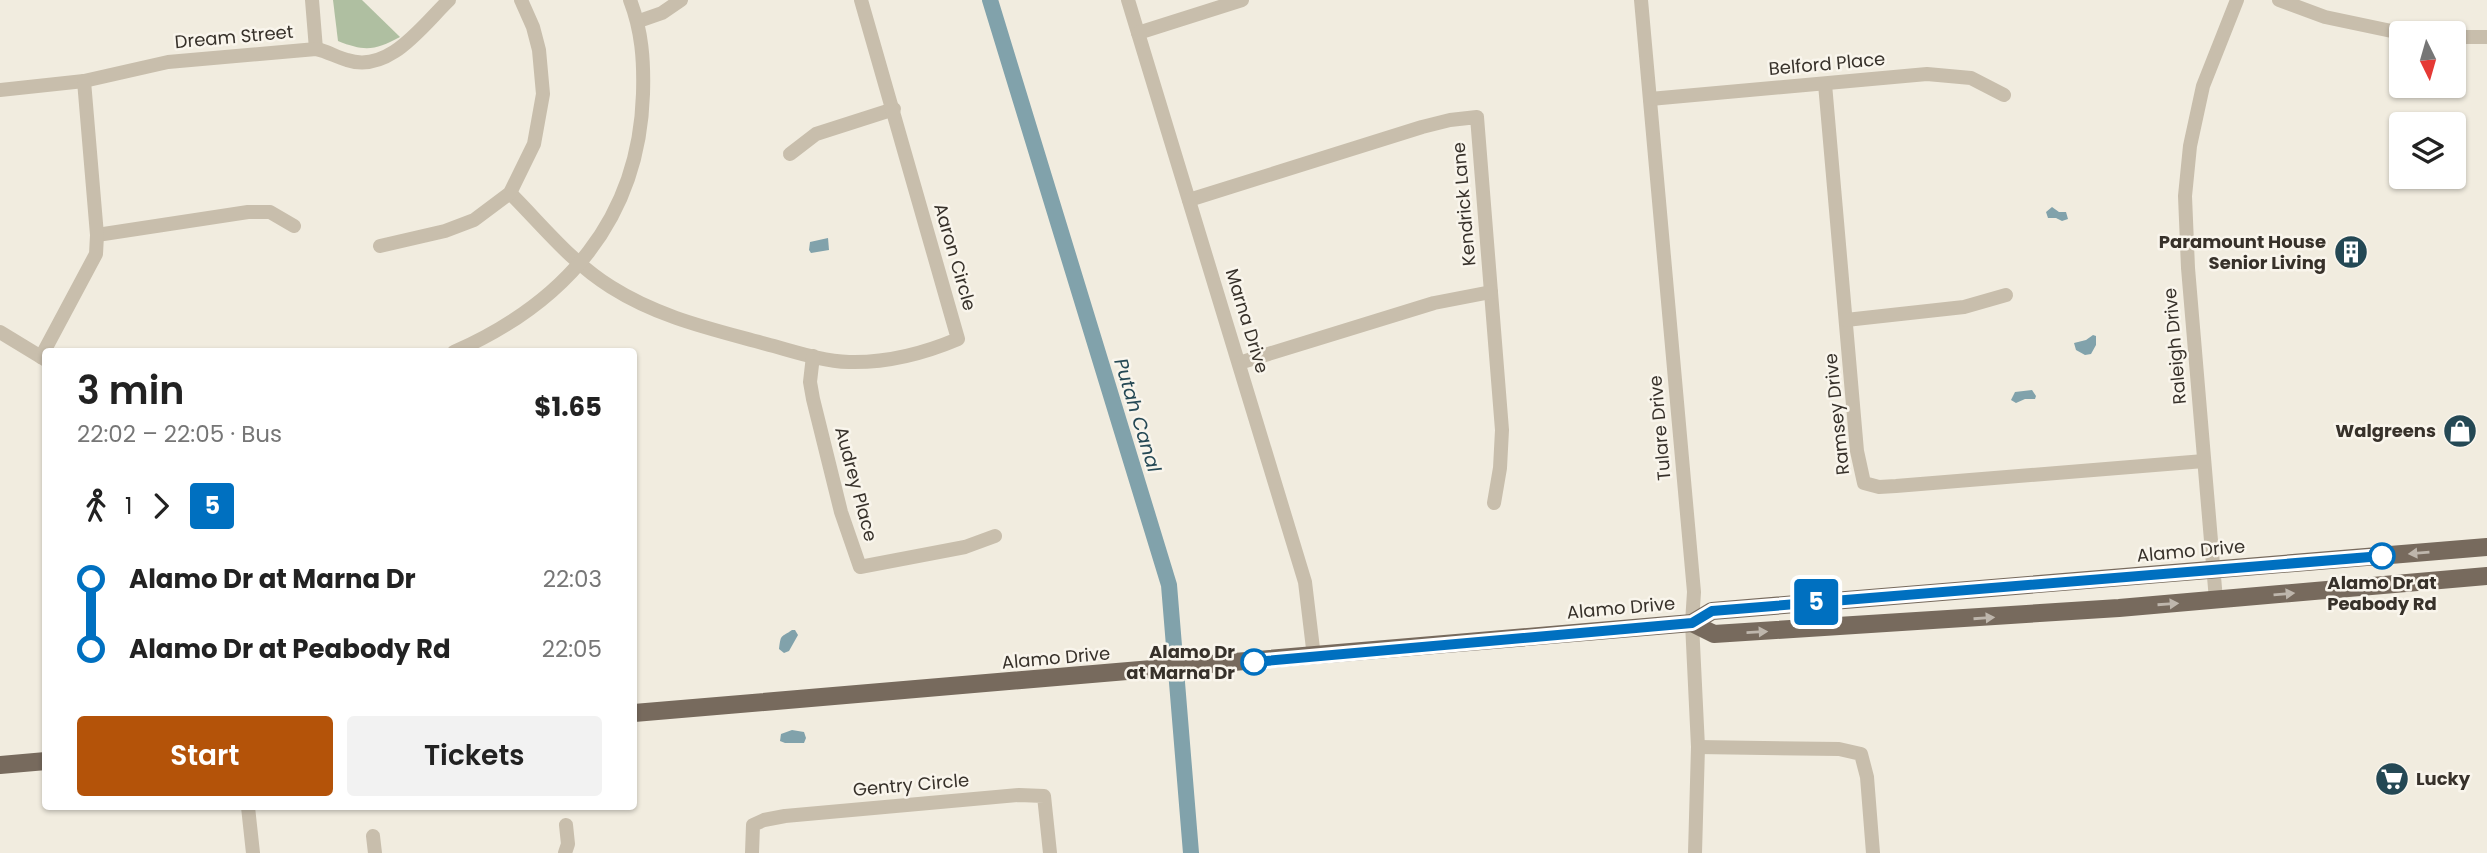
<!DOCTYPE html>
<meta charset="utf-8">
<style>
:root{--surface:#fff;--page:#f2f2f2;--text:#222;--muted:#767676;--accent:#b45309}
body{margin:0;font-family:Poppins,sans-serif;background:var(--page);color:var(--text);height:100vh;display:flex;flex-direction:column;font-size:26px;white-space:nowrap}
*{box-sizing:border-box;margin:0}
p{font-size:23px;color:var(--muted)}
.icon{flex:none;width:38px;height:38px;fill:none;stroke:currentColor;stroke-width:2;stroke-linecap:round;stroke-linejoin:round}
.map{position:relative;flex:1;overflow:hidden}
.sheet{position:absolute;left:42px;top:348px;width:595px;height:462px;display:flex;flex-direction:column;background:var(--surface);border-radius:7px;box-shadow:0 2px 5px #0004}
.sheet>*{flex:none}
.badge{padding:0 14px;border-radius:5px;font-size:24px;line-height:46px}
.needle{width:46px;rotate:175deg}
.fabs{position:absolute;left:2389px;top:21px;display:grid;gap:14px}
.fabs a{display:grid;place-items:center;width:77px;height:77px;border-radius:7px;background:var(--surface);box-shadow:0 2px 5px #0004;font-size:35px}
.map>.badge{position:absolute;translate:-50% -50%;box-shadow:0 0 0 4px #fff}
.legs{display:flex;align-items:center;gap:10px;height:77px;padding:0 35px;font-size:23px}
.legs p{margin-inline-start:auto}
.overview{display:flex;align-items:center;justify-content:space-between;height:119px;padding:0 35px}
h1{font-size:38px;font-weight:600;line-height:52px}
.action{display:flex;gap:14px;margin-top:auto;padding:14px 35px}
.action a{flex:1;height:80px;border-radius:7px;background:var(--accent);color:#fff;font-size:28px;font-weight:600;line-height:80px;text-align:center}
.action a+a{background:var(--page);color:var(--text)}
ul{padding:0 35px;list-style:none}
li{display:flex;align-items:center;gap:24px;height:70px;font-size:26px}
li i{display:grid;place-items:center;width:10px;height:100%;margin:0 9px;background:currentColor}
li i::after{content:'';width:18px;height:18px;margin:-9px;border:5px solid;border-radius:50%;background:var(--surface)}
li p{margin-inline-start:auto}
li:first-child i{background:linear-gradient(#0000 50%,currentColor 0)}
li:last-child i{background:linear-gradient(currentColor 50%,#0000 0)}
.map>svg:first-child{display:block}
.green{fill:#afbfa1}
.water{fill:#81a2ab}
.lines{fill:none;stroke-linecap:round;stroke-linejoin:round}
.canal{stroke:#81a2ab;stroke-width:16}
.minor{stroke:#c8beac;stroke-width:14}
.major{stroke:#776a5d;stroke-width:18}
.oneway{fill:#beb6ac}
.line-1-casing{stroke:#fff;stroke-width:16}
.line-1{stroke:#0070c0;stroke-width:10}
.stop-1-dot{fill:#fff;stroke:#0070c0;stroke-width:3.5}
.labels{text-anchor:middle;stroke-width:5;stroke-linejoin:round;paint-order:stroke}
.street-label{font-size:18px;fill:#37312a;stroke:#f9f5ec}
.poi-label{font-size:18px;font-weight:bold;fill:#37312a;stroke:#f9f5ec;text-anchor:end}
.stop-label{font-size:18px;font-weight:bold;fill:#37312a;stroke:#f9f5ec}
.water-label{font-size:19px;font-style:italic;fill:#244854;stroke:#f9f5ec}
</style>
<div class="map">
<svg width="2487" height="853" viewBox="0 0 2487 853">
<rect width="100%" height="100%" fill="#f1ecdf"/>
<path class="green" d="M333,0H362L400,37C376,50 365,52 338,41Z"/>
<g class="water">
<path d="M2052,207L2059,212H2066L2068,219L2062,221L2056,218H2048L2046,212Z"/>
<path d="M828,238L829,250L811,253L809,250L810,242Z"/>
<path d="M2093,335L2096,336V345L2091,354L2085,355L2076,350L2074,343L2086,340Z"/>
<path d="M2032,390L2036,396L2035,399H2025L2016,403L2011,400L2015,392Z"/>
<path d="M792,630H795L798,635L789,651L784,653L779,649C781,633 781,638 792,630Z"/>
<path d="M792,730L804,732L806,738L804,743H785L780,741L781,734Z"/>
</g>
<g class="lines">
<path class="canal" d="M990,0L1169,585L1191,853"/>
<g class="minor">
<path d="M312,0L316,49"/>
<path d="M1128,0L1305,582L1314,657"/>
<path d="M1641,0L1694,592L1692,623L1698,747L1695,853"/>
<path d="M2279,0L2325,17L2401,33"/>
<path d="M639,21L662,13L681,0"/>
<path d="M1138,33L1242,0"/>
<path d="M2454,37H2487"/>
<path d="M1825,84L1857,451L1864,483L1879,487L1896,486L2204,461"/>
<path d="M0,90L84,81L168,62L316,49C327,51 336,57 347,60C389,74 422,26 449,0"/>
<path d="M1650,99L1927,74L1971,78L2004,95"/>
<path d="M790,154L816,134L894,109"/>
<path d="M510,193C542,225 572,263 611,287C660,318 712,329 766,344C793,351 821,361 849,362C886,363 925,353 958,339L861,0"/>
<path d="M1189,200L1422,127L1450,120L1477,117L1502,430L1500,468L1494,503"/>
<path d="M97,235L248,212H270L294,226"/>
<path d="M380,246L445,231L474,220L510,193L534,144L543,94L539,50L533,27L521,0"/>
<path d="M1846,320L1964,307L2006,295"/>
<path d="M0,332L46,360"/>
<path d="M454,352C565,303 639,220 643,94C644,61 642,31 630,0"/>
<path d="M813,356L810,382L813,399L841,512L860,567L965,547L995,536"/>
<path d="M41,357L96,254L97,235L84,81"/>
<path d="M1239,363L1434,303L1491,292"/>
<path d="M2216,600L2188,268L2185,196L2190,146L2203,86L2237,0"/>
<path d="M1698,747L1839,749L1861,754L1867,777L1873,853"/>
<path d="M248,807L253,853"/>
<path d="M373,836L375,853"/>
<path d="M565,853L568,844L566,825"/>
<path d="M752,853L753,825L764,820L785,816L1019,795L1044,796L1050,853"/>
</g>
<g class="major">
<path d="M1692,623L1714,634L2119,608L2487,576"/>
<path d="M634,713L1692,623L1712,611L2487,547"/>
<path d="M0,765L46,761"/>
</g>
</g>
<defs><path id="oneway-solid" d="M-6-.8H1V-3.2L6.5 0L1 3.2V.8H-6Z" transform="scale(1.75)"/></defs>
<g class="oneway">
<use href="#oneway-solid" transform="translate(2419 553) rotate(175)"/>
<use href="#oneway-solid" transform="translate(2284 594) rotate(-5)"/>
<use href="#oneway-solid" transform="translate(2168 604) rotate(-4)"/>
<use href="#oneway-solid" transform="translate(1984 618) rotate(-4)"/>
<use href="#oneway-solid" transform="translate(1757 632) rotate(-3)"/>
</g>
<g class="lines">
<g class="line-1-casing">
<path id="line-1" d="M1254,662L1692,623L1712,611L2382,556"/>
</g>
<use href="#line-1" class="line-1"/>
</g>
<defs>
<g id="building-disc" transform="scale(1.75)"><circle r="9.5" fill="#244854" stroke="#f9f5ec"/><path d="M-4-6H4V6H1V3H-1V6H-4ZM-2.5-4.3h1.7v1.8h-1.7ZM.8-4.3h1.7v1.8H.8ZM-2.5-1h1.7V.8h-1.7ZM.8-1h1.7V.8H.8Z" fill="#fff"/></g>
<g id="shop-disc" transform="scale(1.75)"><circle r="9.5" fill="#244854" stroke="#f9f5ec"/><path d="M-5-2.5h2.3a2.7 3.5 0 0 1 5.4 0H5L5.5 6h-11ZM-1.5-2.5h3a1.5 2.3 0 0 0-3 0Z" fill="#fff"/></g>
<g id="supermarket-disc" transform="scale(1.75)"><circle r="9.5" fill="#244854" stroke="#f9f5ec"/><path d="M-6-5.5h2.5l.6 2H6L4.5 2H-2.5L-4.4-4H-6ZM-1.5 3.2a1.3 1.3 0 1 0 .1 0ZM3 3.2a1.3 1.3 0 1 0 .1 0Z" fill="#fff"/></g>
</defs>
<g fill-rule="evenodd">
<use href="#building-disc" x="2351" y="252"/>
<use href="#shop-disc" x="2460" y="431"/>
<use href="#supermarket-disc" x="2392" y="779"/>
</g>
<g class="stop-1-dot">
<circle cx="2382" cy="556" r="12"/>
<circle cx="1254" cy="662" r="12"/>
</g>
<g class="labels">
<g class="street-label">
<text transform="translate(234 37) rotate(-5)" y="6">Dream Street</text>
<text transform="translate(1827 64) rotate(-5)" y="6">Belford Place</text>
<text transform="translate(1464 204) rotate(-95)" y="6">Kendrick Lane</text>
<text transform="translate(955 257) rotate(74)" y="6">Aaron Circle</text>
<text transform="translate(1247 321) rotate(73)" y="6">Marna Drive</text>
<text transform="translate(2175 346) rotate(-95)" y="6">Raleigh Drive</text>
<text transform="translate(1837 414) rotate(-96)" y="6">Ramsey Drive</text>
<text transform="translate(1660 428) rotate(-95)" y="6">Tulare Drive</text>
<text transform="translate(856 484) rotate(75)" y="6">Audrey Place</text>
<text transform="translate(2191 551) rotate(-5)" y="6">Alamo Drive</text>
<text transform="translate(1621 608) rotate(-5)" y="6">Alamo Drive</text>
<text transform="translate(1056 658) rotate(-5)" y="6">Alamo Drive</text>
<text transform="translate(911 785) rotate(-5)" y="6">Gentry Circle</text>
</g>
<g class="poi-label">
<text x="2326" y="248">Paramount House<tspan x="2326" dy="21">Senior Living</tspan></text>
<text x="2436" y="437">Walgreens</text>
<text x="2416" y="785" text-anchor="start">Lucky</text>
</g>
<g class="stop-label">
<text x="2382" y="589">Alamo Dr at<tspan x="2382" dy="21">Peabody Rd</tspan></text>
<text x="1235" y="658" text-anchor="end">Alamo Dr<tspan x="1235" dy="21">at Marna Dr</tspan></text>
</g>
<g class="water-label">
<text transform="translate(1138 415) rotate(73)" y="7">Putah Canal</text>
</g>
</g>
</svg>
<div class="fabs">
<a><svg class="needle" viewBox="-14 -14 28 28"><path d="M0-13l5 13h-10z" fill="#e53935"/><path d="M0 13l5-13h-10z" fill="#767676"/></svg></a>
<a><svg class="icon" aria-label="layers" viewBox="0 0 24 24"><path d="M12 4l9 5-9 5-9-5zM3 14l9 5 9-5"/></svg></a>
</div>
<b class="badge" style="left:1816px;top:602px;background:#0070c0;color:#fff">5</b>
<section class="sheet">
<div class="overview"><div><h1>3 min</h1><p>22:02 – 22:05 · Bus</p></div><b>$1.65</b></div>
<div class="legs"><svg class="icon" aria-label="walk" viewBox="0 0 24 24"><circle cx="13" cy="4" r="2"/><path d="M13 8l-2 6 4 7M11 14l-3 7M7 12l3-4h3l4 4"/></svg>1<svg class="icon" aria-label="forward" viewBox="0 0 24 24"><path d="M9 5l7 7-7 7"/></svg><b class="badge" style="background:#0070c0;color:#fff">5</b></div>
<ul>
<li><i style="color:#0070c0"></i><b>Alamo Dr at Marna Dr</b><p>22:03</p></li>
<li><i style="color:#0070c0"></i><b>Alamo Dr at Peabody Rd</b><p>22:05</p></li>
</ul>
<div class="action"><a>Start</a><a>Tickets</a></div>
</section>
</div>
